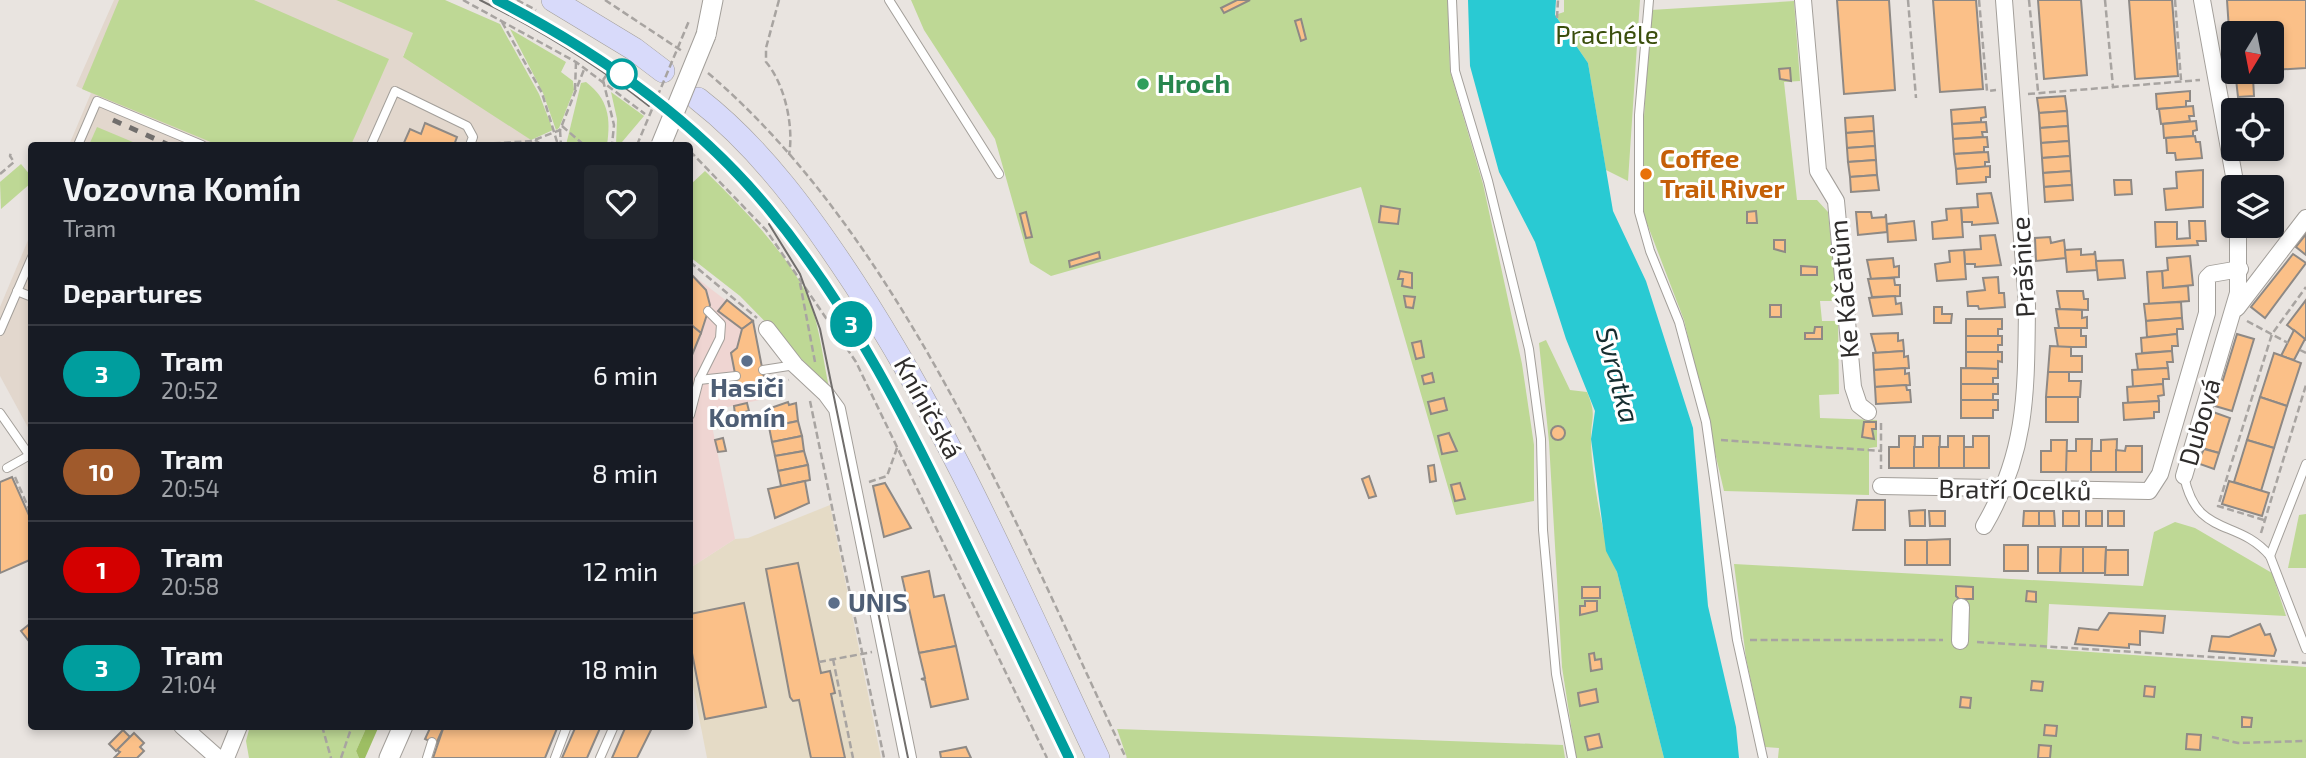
<!DOCTYPE html>
<meta charset="utf-8">
<style>
:root{--surface:#171b24;--page:#20242c;--text:#f1f3f6;--muted:#9ea1a6;--line:#363941}
body{margin:0;font-family:"Exo 2",sans-serif;background:var(--page);color:var(--text);height:100vh;display:flex;flex-direction:column;font-size:26px;white-space:nowrap}
*{box-sizing:border-box;margin:0}
p{font-size:23px;color:var(--muted)}
.icon{flex:none;width:38px;height:38px;fill:none;stroke:currentColor;stroke-width:2;stroke-linecap:round;stroke-linejoin:round}
.map{position:relative;flex:1;overflow:hidden}
.sheet{position:absolute;left:28px;top:142px;width:665px;height:588px;display:flex;flex-direction:column;background:var(--surface);border-radius:7px;box-shadow:0 4px 10px #0003}
.sheet>*{flex:none}
.badge{padding:0 14px;border-radius:23px;font-size:24px;line-height:46px}
.needle{width:46px;rotate:190deg}
.tools{position:absolute;left:2221px;top:21px;display:grid;gap:14px}
.tools a{display:grid;place-items:center;width:63px;height:63px;border-radius:7px;background:var(--surface);box-shadow:0 4px 10px #0003;font-size:35px}
.map>.badge{position:absolute;translate:-50% -50%;box-shadow:0 0 0 4px #fff}
h2{padding:0 35px;font-size:26px;line-height:63px}
.round{display:grid;place-items:center;flex:none;width:74px;height:74px;border-radius:7px;background:var(--page)}
.summary{display:flex;align-items:center;justify-content:space-between;height:119px;padding:0 35px}
h1{font-size:33px;font-weight:700;line-height:52px}
ul{padding:0;list-style:none}
li{display:flex;align-items:center;gap:21px;height:98px;padding:0 35px;border-top:2px solid var(--line)}
li div{flex:1}
li b{display:block;font-size:26px}
li em{font-style:normal}
li .badge{min-width:77px;font-weight:700;text-align:center}
.map>svg:first-child{display:block}
.commercial{fill:#e5dbc6}
.industrial{fill:#efd5d2}
.built{fill:#e2d7cd}
.green{fill:#bed895}
.forest{fill:#9dbe63}
.water{fill:#29cad3}
.building{fill:#fbc088;stroke:#8e8985;stroke-width:2}
.lines{fill:none;stroke-linecap:round;stroke-linejoin:round}
.service-casing{stroke:#a39f9a;stroke-width:10}
.minor-casing{stroke:#a39f9a;stroke-width:18}
.tertiary-casing{stroke:#a39f9a;stroke-width:21}
.secondary-casing{stroke:#a39f9a;stroke-width:24}
.path{stroke:#a8a4a1;stroke-width:2.5;stroke-dasharray:7 3.5;stroke-linecap:butt}
.service{stroke:#fff;stroke-width:8}
.minor{stroke:#fff;stroke-width:16}
.tertiary{stroke:#fff;stroke-width:19}
.secondary{stroke:#d8dafa;stroke-width:23}
.tram{stroke:#716e6c;stroke-width:2}
.rail{stroke:#716e6c;stroke-width:5;stroke-dasharray:9 9;stroke-linecap:butt}
.tertiary-bridge-casing{stroke:#a39f9a;stroke-width:21;stroke-linecap:butt}
.path-bridge{stroke:#a8a4a1;stroke-width:2.5;stroke-dasharray:7 3.5;stroke-linecap:butt}
.tertiary-bridge{stroke:#fff;stroke-width:19}
.line-casing{stroke:#fff;stroke-width:16}
.line{stroke:#009e9e;stroke-width:10}
.stop-dot{fill:#fff;stroke:#009e9e;stroke-width:3.5}
.leisure-dot{fill:#2e9e5b;stroke:#fff;stroke-width:2.5}
.food-dot{fill:#e8710a;stroke:#fff;stroke-width:2.5}
.service-dot{fill:#5c6f8a;stroke:#fff;stroke-width:2.5}
.labels{text-anchor:middle;stroke-width:6;stroke-linejoin:round;paint-order:stroke}
.park-label{font-size:26px;fill:#3a4e0c;stroke:#fff}
.leisure-label{font-size:26px;font-weight:bold;fill:#27864d;stroke:#fff;text-anchor:start}
.food-label{font-size:26px;font-weight:bold;fill:#c56008;stroke:#fff;text-anchor:start}
.street-label{font-size:26px;fill:#2f2d2c;stroke:#fff}
.service-label{font-size:26px;font-weight:bold;fill:#4e5e75;stroke:#fff}
.water-label{font-size:28px;font-style:italic;fill:#162e30;stroke:#fff}
</style>
<div class="map">
<svg width="2306" height="758" viewBox="0 0 2306 758">
<rect width="100%" height="100%" fill="#e9e4e0"/>
<path class="commercial" d="M830,505L881,758H707L690,671V568L735,539L748,538Z"/>
<path class="industrial" d="M690,273L753,321L769,398L709,411L735,539L690,568Z"/>
<g class="built">
<path d="M114,0H336L414,33L403,56L489,110L538,145H69L91,93L76,86Z"/>
<path d="M31,233V433L0,376V307Z"/>
</g>
<g class="green">
<path d="M119,0H254L389,59L351,145H218L82,89Z"/>
<path d="M336,0H445L500,24L539,94L553,130L531,140L403,57L413,33Z"/>
<path d="M911,0H1448L1450,71L1483,184L1522,364L1534,445V501L1456,515L1361,187L1051,276L1030,263L995,139L924,30Z"/>
<path d="M1564,0H1640L1628,181L1606,170L1588,63L1555,15L1564,12Z"/>
<path d="M1794,1L1800,81L1784,82L1797,200H1817L1828,212L1837,301H1820L1822,321H1838L1839,394L1819,395L1820,418L1877,420V447L1869,448V495L1724,491L1684,320L1643,213V132L1651,10Z"/>
<path d="M510,29L566,62L561,72L573,81L574,90L559,128L556,130L543,93Z"/>
<path d="M586,82C608,99 611,117 607,145H566L581,83Z"/>
<path d="M611,92L644,116L622,142L624,145H616L617,119Z"/>
<path d="M97,127L140,145H89Z"/>
<path d="M21,164L31,176V183L1,209L0,182Z"/>
<path d="M705,171C740,205 779,245 803,287C819,316 822,355 829,387L740,296L690,257V185Z"/>
<path d="M1546,340L1570,390L1587,392C1597,416 1591,416 1591,439C1591,471 1603,545 1617,572L1664,758H1576L1562,667L1549,442L1539,343Z"/>
<path d="M2306,514V568H2288L2299,515Z"/>
<path d="M2175,522L2195,528L2272,573L2286,616L2049,604L2047,649L2306,667V758H1778L1779,748L1765,747L1746,658L1734,564L2143,586L2154,532Z"/>
<path d="M250,726H367L356,751L359,758H249L246,741Z"/>
<path d="M1117,729L1563,745L1565,758H1127Z"/>
</g>
<path class="forest" d="M367,726H379L365,758H359L356,751Z"/>
<path class="water" d="M1468,0H1556L1555,15L1588,63L1613,211L1646,281L1693,428L1708,606L1736,727L1739,758H1664L1617,572L1606,551L1591,439L1595,411L1566,339L1535,242L1499,172L1470,66Z"/>
<g class="building">
<path d="M1237,0H1250L1224,13L1221,8Z"/>
<path d="M1837,0H1889L1895,90L1844,94Z"/>
<path d="M1933,0H1976L1983,89L1940,92Z"/>
<path d="M2038,0H2081L2087,75L2044,79Z"/>
<path d="M2129,0H2172L2178,76L2135,79Z"/>
<path d="M2227,0H2306V68L2272,70V33H2233V30H2229Z"/>
<path d="M1301,19L1306,39L1301,41L1295,21Z"/>
<path d="M1790,68L1791,81L1780,79L1779,69Z"/>
<path d="M2236,72H2252L2253,78L2236,79Z"/>
<path d="M2253,78L2254,96L2238,97L2236,79Z"/>
<path d="M2190,91V101H2186V107L2157,109L2156,94Z"/>
<path d="M2065,96L2067,111L2039,113L2037,98Z"/>
<path d="M2193,106L2194,116H2189L2190,121L2161,124L2159,109Z"/>
<path d="M1985,107L1986,117L1981,118V122L1952,124L1951,110Z"/>
<path d="M2067,111L2068,126L2040,128L2039,113Z"/>
<path d="M1873,116L1874,131L1846,133L1845,118Z"/>
<path d="M2196,121L2197,130L2193,131V136L2164,138L2163,124Z"/>
<path d="M1986,122L1987,132H1982L1983,137L1953,139L1952,124Z"/>
<path d="M425,123L457,137L454,145H403L410,129L421,134Z"/>
<path d="M2068,126L2069,141L2041,143L2040,128Z"/>
<path d="M1874,131L1875,146L1847,148L1846,133Z"/>
<path d="M2195,136L2196,142H2200L2202,158L2176,160L2175,153H2167L2166,138Z"/>
<path d="M1987,137L1988,147H1984V152L1954,154L1953,139Z"/>
<path d="M2069,141L2070,156L2042,158L2041,143Z"/>
<path d="M1875,146L1876,160L1848,162L1847,148Z"/>
<path d="M1988,152L1989,162H1985V167L1956,169L1954,154Z"/>
<path d="M2070,156L2071,171L2043,173L2042,158Z"/>
<path d="M1876,160L1877,175L1850,177L1848,162Z"/>
<path d="M1990,166V177H1986V182L1957,184L1956,169Z"/>
<path d="M2203,170V207L2166,210L2164,189L2177,188L2176,172Z"/>
<path d="M2071,171L2072,185L2044,187L2043,173Z"/>
<path d="M1877,175L1879,190L1851,192L1850,177Z"/>
<path d="M2114,180H2131L2132,194L2115,195Z"/>
<path d="M2072,185L2073,200L2045,202L2044,187Z"/>
<path d="M1991,193L1998,223L1972,225V222H1962L1961,208L1978,207L1977,194Z"/>
<path d="M1381,206L1400,209L1398,224L1379,222Z"/>
<path d="M1961,208L1963,237L1933,239L1932,222L1947,220L1946,209Z"/>
<path d="M1756,211L1757,223H1747V212Z"/>
<path d="M1026,212L1032,237L1026,238L1020,214Z"/>
<path d="M1856,212H1871L1872,218L1885,217L1886,214L1887,232L1858,235Z"/>
<path d="M1914,221L1916,240L1888,242L1887,224Z"/>
<path d="M2189,221H2205L2206,241H2197L2198,245L2156,247L2155,222H2177V239L2190,238Z"/>
<path d="M2306,234V255L2296,247Z"/>
<path d="M1995,235L2001,265L1975,267V264H1965L1964,250L1981,249L1980,236Z"/>
<path d="M2050,237L2051,243L2064,240L2066,258L2036,261L2035,238Z"/>
<path d="M1774,240H1785V252L1774,249Z"/>
<path d="M2081,249V255L2094,254L2095,251L2097,270L2067,272L2065,250Z"/>
<path d="M1964,250L1966,279L1937,281L1935,264L1950,262L1949,251Z"/>
<path d="M1099,252L1100,258L1070,267L1069,261Z"/>
<path d="M2293,254L2306,263L2265,318L2251,307Z"/>
<path d="M2190,256L2193,285L2163,288L2162,271L2168,270L2167,258Z"/>
<path d="M1893,258L1894,267L1899,266V277L1871,279L1867,260Z"/>
<path d="M2123,260L2125,278L2098,280L2096,261Z"/>
<path d="M1801,266L1817,267V275H1801Z"/>
<path d="M1400,271L1412,273V288L1402,286L1403,279H1398Z"/>
<path d="M2162,271L2163,288L2188,286L2189,301L2149,304L2147,272Z"/>
<path d="M690,273L706,290L710,305L701,333L690,324Z"/>
<path d="M1998,277L1999,293H2004L2005,307L1979,309L1978,306H1968L1967,292L1985,290L1983,278Z"/>
<path d="M1894,278L1895,285H1900V296L1872,297L1868,279Z"/>
<path d="M2057,291H2083L2084,299H2088V310L2060,309Z"/>
<path d="M1404,296L1415,297L1413,308L1406,307Z"/>
<path d="M1895,296L1896,304L1901,303L1902,314L1873,316L1869,298Z"/>
<path d="M727,300L753,321L742,329L718,311Z"/>
<path d="M2306,300V340L2287,325Z"/>
<path d="M2181,302L2182,318L2146,321L2144,304Z"/>
<rect x="1770" y="305" width="11" height="12"/>
<path d="M1934,307H1942V314H1952L1951,323H1934Z"/>
<path d="M2056,309L2082,310V318L2087,317V328H2059Z"/>
<path d="M2182,318L2183,329H2177V334L2147,337L2146,321Z"/>
<path d="M1966,319H2002V329H1998V336H1966Z"/>
<path d="M753,321L765,383L738,389L731,353L737,348L742,329Z"/>
<path d="M690,324L701,333L690,360Z"/>
<path d="M1815,327H1822V339H1805V333H1814Z"/>
<path d="M2055,328H2081V336H2086V347H2058Z"/>
<path d="M2294,330L2305,339L2294,360L2281,356Z"/>
<path d="M1898,333V341L1903,340L1904,351L1876,353L1871,334Z"/>
<path d="M2177,334L2178,346H2172V351L2142,353L2141,338Z"/>
<path d="M2237,334L2254,339L2232,411L2215,406Z"/>
<path d="M1966,336H2002V345H1998V352H1966Z"/>
<path d="M1421,341L1424,357L1416,359L1412,343Z"/>
<path d="M2050,346L2071,347V356H2082V372H2048Z"/>
<path d="M1904,351V357L1908,356L1909,368L1874,370L1873,353Z"/>
<path d="M2172,351L2173,362H2167L2168,368L2138,370L2136,354Z"/>
<path d="M1966,352H2002V362L1998,361V369L1966,368Z"/>
<path d="M2274,353L2301,363L2287,406L2260,397Z"/>
<path d="M1905,368V374L1909,373L1910,385L1875,387L1874,370Z"/>
<path d="M1961,368L1998,369V378H1993V385L1961,384Z"/>
<path d="M2168,368L2169,379H2163V384L2133,387L2132,370Z"/>
<path d="M2048,372H2069V381H2081L2080,397H2046Z"/>
<path d="M1432,373L1434,382L1424,384L1422,376Z"/>
<path d="M1961,384H1998V394H1993V401L1961,400Z"/>
<path d="M2163,384L2164,395L2158,396L2159,401L2128,403L2127,387Z"/>
<path d="M1906,385L1907,390H1910L1911,402L1876,404L1875,387Z"/>
<rect x="2046" y="397" width="32" height="25"/>
<path d="M2260,397L2287,406L2274,448L2247,440Z"/>
<path d="M1444,398L1447,410L1431,414L1428,402Z"/>
<path d="M1961,400H1998V410H1993V418H1961Z"/>
<path d="M2159,401V412H2154V418L2124,420L2123,403Z"/>
<path d="M788,402L789,405L796,403L798,421L769,427L765,410Z"/>
<path d="M747,403L749,411L735,414L734,406Z"/>
<path d="M2213,412L2230,418L2219,453L2202,448Z"/>
<path d="M798,421L802,436L772,442L769,427Z"/>
<path d="M1864,422H1876V429H1872L1874,439L1862,437Z"/>
<circle cx="1558" cy="433" r="7"/>
<path d="M1449,433L1457,451L1442,454L1438,436Z"/>
<path d="M802,436L804,451L775,456L772,442Z"/>
<path d="M1899,436H1915L1914,468H1889V447H1899Z"/>
<path d="M1923,436H1940L1939,468H1914V447H1923Z"/>
<path d="M1948,436H1964V468H1939V447H1948Z"/>
<path d="M1973,436H1989V468H1964V447H1973Z"/>
<path d="M723,438L726,451L718,452L715,440Z"/>
<path d="M2076,439H2092L2091,472H2066V451H2076Z"/>
<path d="M2117,439L2116,472H2091V451H2101V440Z"/>
<path d="M2051,440H2067L2066,472H2041V451H2051Z"/>
<path d="M2247,440L2274,448L2261,491L2234,482Z"/>
<path d="M2126,446H2142V472H2116V450L2125,451Z"/>
<path d="M2204,449L2219,453L2214,469L2197,463Z"/>
<path d="M804,451L808,465L778,471L775,456Z"/>
<path d="M808,465L810,480L781,486L778,471Z"/>
<path d="M1434,465L1436,481L1430,482L1428,466Z"/>
<path d="M1369,476L1376,496L1369,498L1362,479Z"/>
<path d="M12,477L32,522V559L0,573V482Z"/>
<path d="M805,481L809,503L775,518L768,489Z"/>
<path d="M2229,481L2269,493L2262,516L2222,504Z"/>
<path d="M885,483L911,528L884,537L873,486Z"/>
<path d="M1460,483L1465,499L1455,501L1451,485Z"/>
<path d="M1857,500H1885V530H1853Z"/>
<path d="M1925,510V526H1910L1909,511Z"/>
<path d="M1929,511H1945V526H1930Z"/>
<path d="M2024,511H2039V526H2023Z"/>
<path d="M2039,511H2054L2055,526H2039Z"/>
<rect x="2063" y="511" width="16" height="15"/>
<rect x="2086" y="511" width="16" height="15"/>
<rect x="2108" y="511" width="16" height="15"/>
<path d="M1950,539V565H1927V540Z"/>
<rect x="1905" y="540" width="22" height="25"/>
<rect x="2004" y="545" width="24" height="26"/>
<path d="M2038,547H2061L2060,573H2038Z"/>
<path d="M2061,547H2083V573H2060Z"/>
<path d="M2083,547H2106L2105,573H2083Z"/>
<path d="M2106,550H2128V575H2105Z"/>
<path d="M798,563L821,673L830,671L835,693L831,694L845,758H811L799,700L793,701L790,697L766,569Z"/>
<path d="M929,571L934,597L944,595L956,646L919,653L902,577Z"/>
<path d="M1956,586L1973,587V599H1959L1956,596Z"/>
<rect x="1582" y="587" width="18" height="11"/>
<path d="M2027,591L2036,592V602L2026,601Z"/>
<path d="M1585,601H1597V611L1580,615V606H1585Z"/>
<path d="M744,603L766,707L705,719L690,643V614Z"/>
<path d="M2109,613L2165,616L2163,633L2140,631V645L2129,644V648L2075,644L2079,628L2098,630Z"/>
<path d="M32,622V645L21,631Z"/>
<path d="M2260,624L2265,635L2270,634L2276,650L2274,656L2209,651L2212,636L2229,637Z"/>
<path d="M956,646L968,699L931,707L925,680L921,679L925,678L919,653Z"/>
<path d="M1594,653L1595,660L1601,659L1602,669L1591,671L1589,654Z"/>
<path d="M2032,681L2043,682L2042,691L2031,690Z"/>
<path d="M2145,686L2155,687L2154,697L2144,696Z"/>
<path d="M1596,689L1598,702L1580,706L1578,693Z"/>
<path d="M1961,697L1971,698L1970,708L1960,707Z"/>
<path d="M2242,717L2252,718L2251,727H2242Z"/>
<path d="M2045,725L2057,726L2056,736L2044,735Z"/>
<path d="M431,726H444L436,744L425,739Z"/>
<path d="M444,726H558L545,758H433Z"/>
<path d="M576,726H601L587,758H562Z"/>
<path d="M626,726L652,728L637,758H612Z"/>
<path d="M123,730L130,737L116,751L109,744Z"/>
<path d="M134,733L144,743L140,747L144,751L137,758H114L120,752L117,750Z"/>
<path d="M1599,734L1602,747L1588,750L1585,737Z"/>
<path d="M2187,734L2201,735L2200,750L2186,749Z"/>
<path d="M2039,745L2051,746L2050,758H2038Z"/>
<path d="M966,747L971,758H941L940,752Z"/>
</g>
<g class="lines">
<g class="service-casing">
<g id="service">
<path d="M889,0L999,174"/>
<path d="M1452,0L1455,71L1488,181L1529,349L1541,439L1543,530L1556,674L1572,758"/>
<path d="M1649,0L1639,115V212L1650,251L1679,322L1706,422L1737,640L1763,758"/>
<path d="M78,145L97,101L202,145"/>
<path d="M371,145L395,91L467,126L473,137L470,145"/>
<path d="M17,291L32,297"/>
<path d="M0,331L32,257"/>
<path d="M763,370L795,365"/>
<path d="M699,380L736,376"/>
<path d="M0,413L32,459"/>
<path d="M690,415L699,380L720,338L721,324L708,311"/>
<path d="M7,468L30,455"/>
<path d="M2184,476C2197,539 2237,517 2270,556L2306,649"/>
<path d="M2270,556L2306,464"/>
<path d="M427,758L432,742"/>
<path d="M555,758L567,726"/>
<path d="M600,758L614,726"/>
</g>
</g>
<g class="minor-casing">
<g id="minor">
<path d="M1803,0L1818,171L1836,201L1853,387L1859,405L1868,412"/>
<path d="M2202,0L2236,187"/>
<path d="M2237,308L2306,218"/>
<path d="M767,329L795,365L826,394L837,409L908,758"/>
<path d="M2184,476L2238,293V226"/>
<path d="M1881,486L2149,491L2160,474L2207,313V278L2211,274L2240,269"/>
<path d="M1984,526C2028,451 2026,390 2027,305L2004,0"/>
<path d="M1960,641L1961,607"/>
<path d="M182,726L218,758"/>
<path d="M226,758L239,726"/>
</g>
</g>
<g class="tertiary-casing">
<g id="tertiary">
<path d="M706,35L713,0"/>
<path d="M389,758L403,726"/>
</g>
</g>
<g class="secondary-casing">
<g id="secondary">
<path d="M553,0L634,49L663,71"/>
<path d="M698,99C761,148 810,216 854,283C952,433 1022,597 1098,758"/>
</g>
</g>
<g class="path">
<path d="M463,0L576,62L645,114"/>
<path d="M517,0L536,10"/>
<path d="M605,0L682,51"/>
<path d="M779,0L766,48V62C785,84 794,127 789,155"/>
<path d="M1908,0L1916,98"/>
<path d="M1979,0L1987,91L1996,90"/>
<path d="M2029,0L2038,91"/>
<path d="M2105,0L2113,87"/>
<path d="M2175,0L2181,80"/>
<path d="M1557,18L1558,0"/>
<path d="M502,22L542,93L558,145"/>
<path d="M708,73C903,239 1018,530 1126,758"/>
<path d="M603,80L614,125L612,145"/>
<path d="M603,80L617,61"/>
<path d="M575,90L576,62"/>
<path d="M2028,94L2200,80"/>
<path d="M562,126L584,145"/>
<path d="M560,130L561,145"/>
<path d="M535,140L542,145"/>
<path d="M483,144L532,141L560,130L585,67"/>
<path d="M690,151L766,230L856,362L1047,758"/>
<path d="M0,174L14,162L10,156L11,152"/>
<path d="M2223,197L2224,218"/>
<path d="M2263,226L2273,235"/>
<path d="M690,262L757,318"/>
<path d="M800,283L815,362"/>
<path d="M2247,321L2288,343"/>
<path d="M2300,350L2306,353"/>
<path d="M771,381V384L789,380"/>
<path d="M810,401L884,758"/>
<path d="M1881,423V469"/>
<path d="M1721,440L1882,451"/>
<path d="M15,477L32,516"/>
<path d="M869,482L887,476L897,448"/>
<path d="M2264,520L2218,506L2272,334L2306,287"/>
<path d="M2261,533L2306,385"/>
<path d="M1750,640H1943"/>
<path d="M1977,642L2306,663"/>
<path d="M833,659L853,758"/>
<path d="M819,662L872,652"/>
<path d="M322,726L331,758"/>
<path d="M2212,737L2238,743L2306,741"/>
<path d="M341,758L352,726"/>
</g>
<use href="#service" class="service"/>
<use href="#minor" class="minor"/>
<use href="#tertiary" class="tertiary"/>
<use href="#secondary" class="secondary"/>
<g class="tram">
<path d="M480,0C540,30 596,64 649,106"/>
<path d="M686,126C871,295 963,536 1069,758"/>
<path d="M769,224L800,274L820,329L908,758"/>
</g>
<path class="rail" d="M113,120L169,145"/>
<g class="tertiary-bridge-casing">
<path id="tertiary-bridge" d="M661,145L706,35"/>
</g>
<path class="path-bridge" d="M637,145L689,21"/>
<use href="#tertiary-bridge" class="tertiary-bridge"/>
</g>
<g class="lines">
<g class="line-casing">
<path id="line" d="M497,0C598,52 694,119 768,208C852,309 910,426 966,544C1000,615 1035,686 1069,758"/>
</g>
<use href="#line" class="line"/>
</g>
<circle class="stop-dot" cx="622" cy="74" r="14"/>
<circle class="leisure-dot" cx="1143" cy="84" r="7"/>
<circle class="food-dot" cx="1646" cy="174" r="7"/>
<g class="service-dot">
<circle cx="747" cy="361" r="7"/>
<circle cx="834" cy="603" r="7"/>
</g>
<g class="labels">
<g class="park-label">
<text x="1607" y="44">Prachéle</text>
</g>
<g class="leisure-label">
<text x="1157" y="93">Hroch</text>
</g>
<g class="food-label">
<text x="1660" y="168">Coffee<tspan x="1660" dy="30">Trail River</tspan></text>
</g>
<g class="street-label">
<text transform="translate(2023 267) rotate(-93)" y="9">Prašnice</text>
<text transform="translate(1844 289) rotate(-95)" y="9">Ke Káčatům</text>
<text transform="translate(928 408) rotate(61)" y="9">Kníničská</text>
<text transform="translate(2200 422) rotate(-74)" y="9">Dubová</text>
<text transform="translate(2015 490) rotate(1)" y="9">Bratří Ocelků</text>
</g>
<g class="service-label">
<text x="747" y="397">Hasiči<tspan x="747" dy="30">Komín</tspan></text>
<text x="848" y="612" text-anchor="start">UNIS</text>
</g>
<g class="water-label">
<text transform="translate(1618 375) rotate(75)" y="10">Svratka</text>
</g>
</g>
</svg>
<div class="tools">
<a><svg class="needle" viewBox="-14 -14 28 28"><path d="M0-13l5 13h-10z" fill="#e53935"/><path d="M0 13l5-13h-10z" fill="#9ea1a6"/></svg></a>
<a><svg class="icon" aria-label="locate" viewBox="0 0 24 24"><circle cx="12" cy="12" r="6"/><path d="M12 2v4M12 18v4M2 12h4M18 12h4"/></svg></a>
<a><svg class="icon" aria-label="layers" viewBox="0 0 24 24"><path d="M12 4l9 5-9 5-9-5zM3 14l9 5 9-5"/></svg></a>
</div>
<b class="badge" style="left:851px;top:324px;background:#009e9e;color:#fff">3</b>
<section class="sheet">
<div class="summary"><div><h1>Vozovna Komín</h1><p>Tram</p></div><a class="round"><svg class="icon" aria-label="heart" viewBox="0 0 24 24"><path d="M12 20l-8-8c-3-5 5-10 8-4 3-6 11-1 8 4z"/></svg></a></div>
<h2>Departures</h2>
<ul>
<li><span class="badge" style="background:#009e9e;color:#fff">3</span><div><b>Tram</b><p>20:52</p></div><em>6 min</em></li>
<li><span class="badge" style="background:#a05a2c;color:#fff">10</span><div><b>Tram</b><p>20:54</p></div><em>8 min</em></li>
<li><span class="badge" style="background:#d40000;color:#fff">1</span><div><b>Tram</b><p>20:58</p></div><em>12 min</em></li>
<li><span class="badge" style="background:#009e9e;color:#fff">3</span><div><b>Tram</b><p>21:04</p></div><em>18 min</em></li>
</ul>
</section>
</div>
